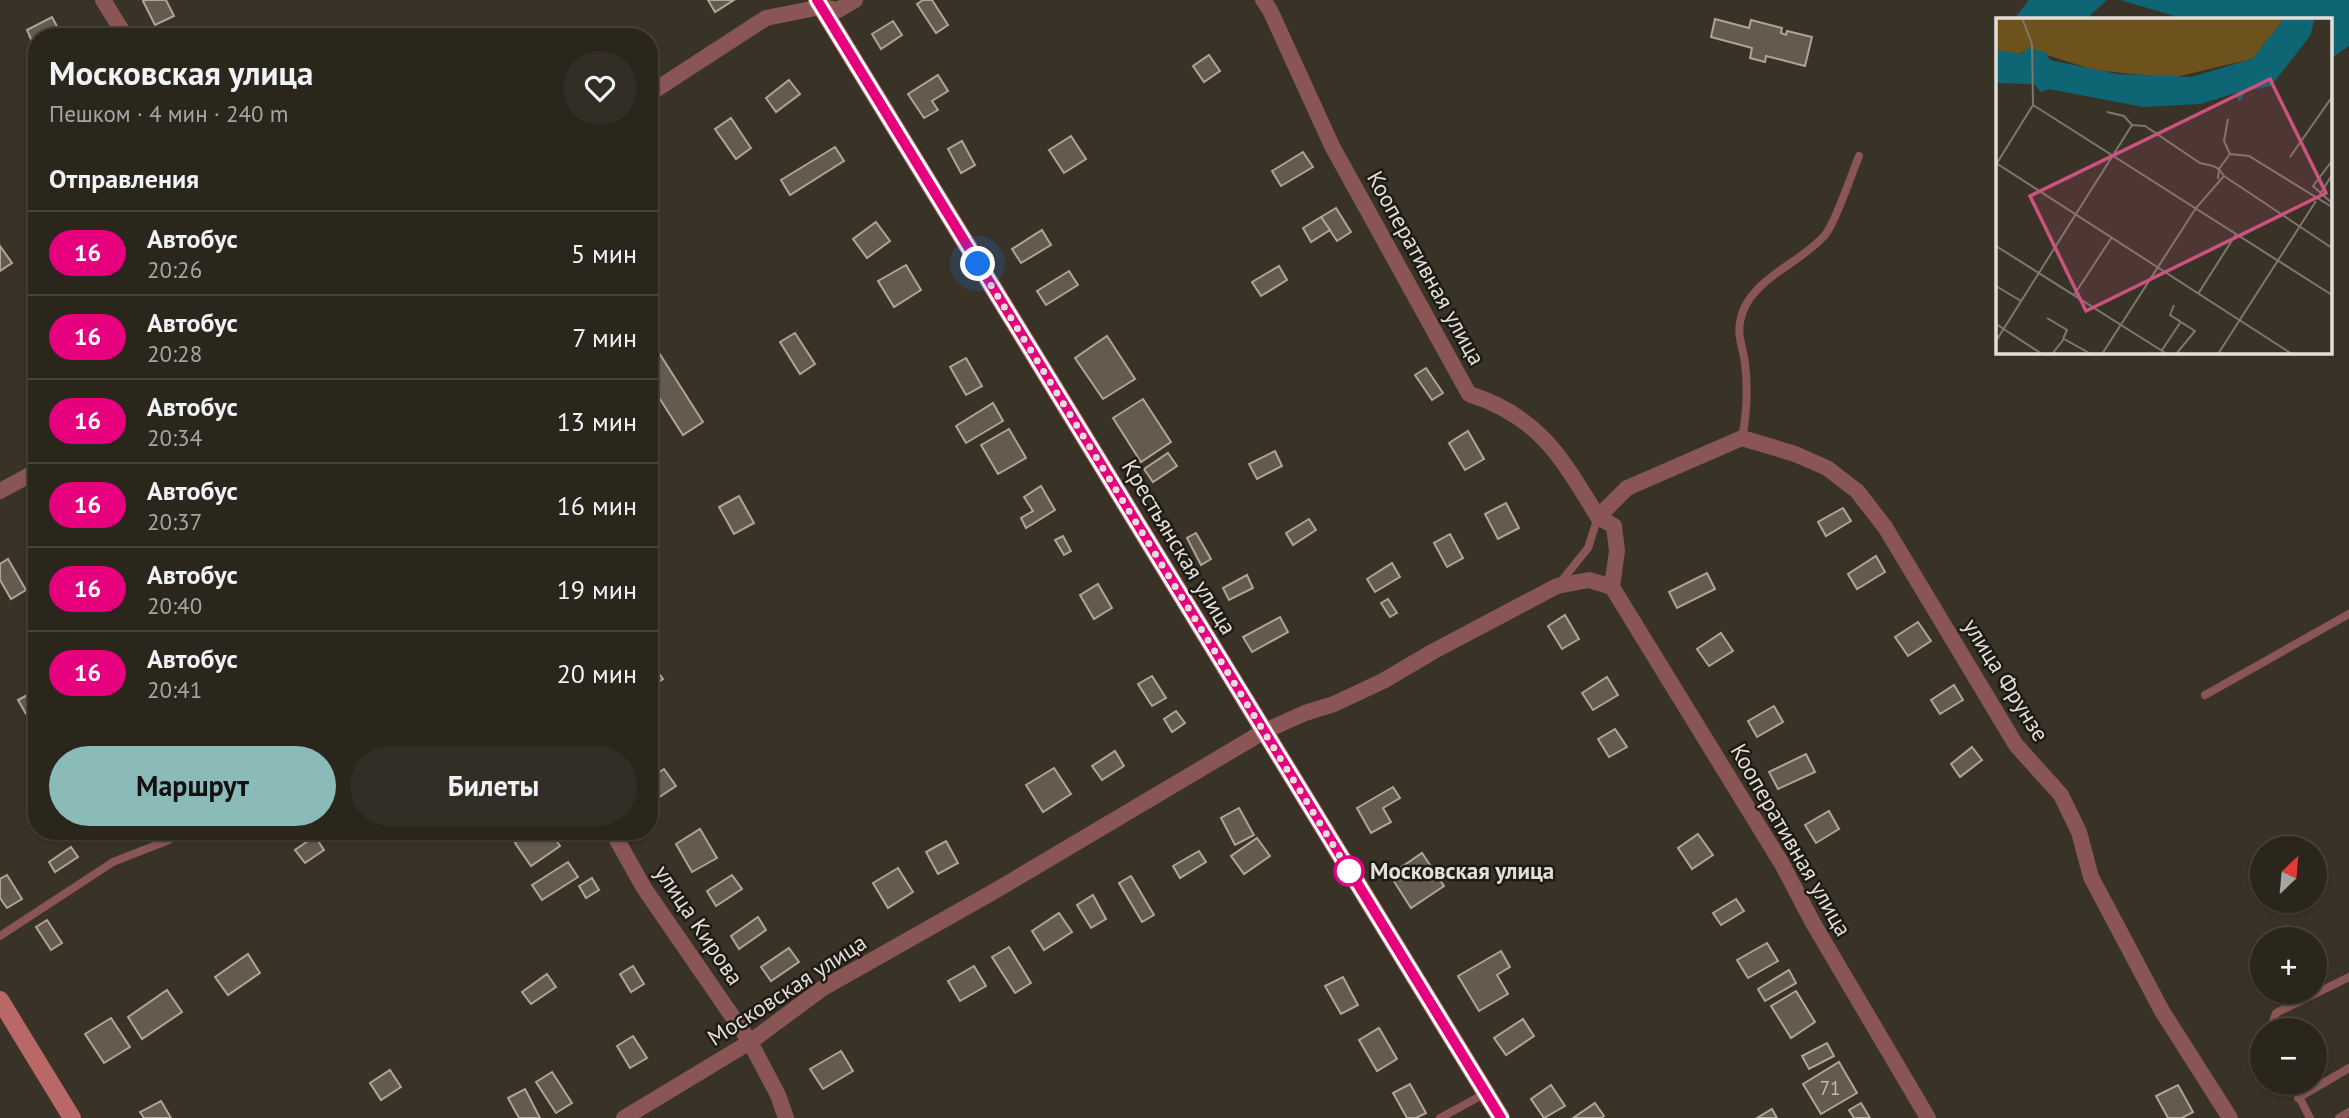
<!DOCTYPE html>
<html lang="ru">
<meta charset="utf-8">
<style>
:root{--surface:#2b261c;--page:#332e25;--text:#f1f3f6;--muted:#a6a5a3;--line:#47433b;--accent:#8bbbb9}
body{margin:0;font-family:"PT Sans",sans-serif;background:var(--page);color:var(--text);height:100vh;display:flex;flex-direction:column;font-size:26px;white-space:nowrap}
*{box-sizing:border-box;margin:0}
p{font-size:23px;color:var(--muted)}
.icon{flex:none;width:38px;height:38px;fill:none;stroke:currentColor;stroke-width:2;stroke-linecap:round;stroke-linejoin:round}
.map{position:relative;flex:1;overflow:hidden}
.details{position:absolute;left:28px;top:28px;width:630px;height:812px;display:flex;flex-direction:column;background:var(--surface);border-radius:28px;box-shadow:0 2px 5px #0004,0 0 0 2px var(--line)}
.details>*{flex:none}
.badge{padding:0 14px;border-radius:23px;font-size:24px;line-height:46px}
.needle{width:46px;rotate:26deg}
.buttons{position:absolute;left:2250px;top:836px;display:grid;gap:14px}
.buttons a{display:grid;place-items:center;width:77px;height:77px;border-radius:50%;background:var(--surface);box-shadow:0 2px 5px #0004,0 0 0 2px var(--line);font-size:35px}
.you{position:absolute;width:35px;height:35px;margin:-18px;border:5px solid #fff;border-radius:50%;background:#1a73e8;box-shadow:0 0 0 10px #1a73e833}
.map>.badge{position:absolute;translate:-50% -50%;box-shadow:0 0 0 4px #fff}
h2{padding:0 21px;font-size:26px;line-height:63px}
.round{display:grid;place-items:center;flex:none;width:74px;height:74px;border-radius:37px;background:var(--page)}
.overview{display:flex;align-items:center;justify-content:space-between;height:119px;padding:0 21px}
h1{font-size:33px;font-weight:800;line-height:52px}
.primary-button{display:flex;gap:14px;margin-top:auto;padding:14px 21px}
.primary-button a{flex:1;height:80px;border-radius:42px;background:var(--accent);color:#111;font-size:28px;font-weight:800;line-height:80px;text-align:center}
.primary-button a+a{background:var(--page);color:var(--text)}
ul{padding:0;list-style:none}
li{display:flex;align-items:center;gap:21px;height:84px;padding:0 21px;border-top:2px solid var(--line)}
li div{flex:1}
li b{display:block;font-size:26px}
li em{font-style:normal}
li .badge{min-width:77px;font-weight:700;text-align:center}
.map>svg:first-child{display:block}
.water{fill:#0e6674}
.building{fill:#645b4e;stroke:#afa496;stroke-width:2}
.lines{fill:none;stroke-linecap:round;stroke-linejoin:round}
.lane{stroke:#8a5555;stroke-width:8}
.street{stroke:#8a5555;stroke-width:16}
.secondary{stroke:#ba6767;stroke-width:18}
.line-casing{stroke:#fff;stroke-width:16}
.line{stroke:#e6007e;stroke-width:10}
.walk{stroke:#e3ded7;stroke-width:7;stroke-dasharray:0 12.6}
.stop-dot{fill:#fff;stroke:#e6007e;stroke-width:3.5}
.labels{text-anchor:middle;stroke-width:5;stroke-linejoin:round;paint-order:stroke}
.number-label{font-size:19px;fill:#c3bdb5}
.street-label{font-size:23px;fill:#e3ded7;stroke:#1e1b15}
.stop-label{font-size:23px;font-weight:bold;fill:#e3ded7;stroke:#1e1b15;text-anchor:start}
.inset-road{fill:none;stroke:#7d776d;stroke-width:2}
.view{fill:#cc5380;fill-opacity:0.15;stroke:#cc5380;stroke-width:3.5}
.inset-edge{fill:none;stroke:#e3ded7;stroke-width:3.5}
</style>
<div class="map">
<svg width="2349" height="1118" viewBox="0 0 2349 1118">
<rect width="100%" height="100%" fill="#393226"/>
<g class="water">
<path d="M2029,0H2107L2086,19H2014Z"/>
<path d="M2120,0H2349V46L2330,59V19H2185Z"/>
</g>
<g class="building">
<path d="M146,0H166L174,16L155,25L143,1Z"/>
<path d="M708,0H734L715,12Z"/>
<path d="M923,0H932L948,25L936,33L917,4Z"/>
<path d="M52,17L60,32L51,37H37V44L34,46L27,30Z"/>
<path d="M1715,19L1749,28L1751,20L1782,28L1781,33L1786,35L1787,31L1812,37L1805,66L1766,56L1765,62L1750,58L1752,48L1711,37Z"/>
<path d="M893,21L902,35L881,49L872,34Z"/>
<path d="M1209,55L1220,71L1204,82L1193,66Z"/>
<path d="M938,75L948,91L932,101L938,110L924,118L908,94Z"/>
<path d="M789,80L800,94L776,112L766,98Z"/>
<path d="M731,118L751,148L736,159L715,129Z"/>
<path d="M1071,136L1086,159L1064,173L1049,150Z"/>
<path d="M962,141L975,165L961,173L948,149Z"/>
<path d="M835,147L844,161L790,195L781,180Z"/>
<path d="M1303,152L1313,167L1281,186L1272,171Z"/>
<path d="M1336,208L1351,232L1337,241L1321,217Z"/>
<path d="M1321,217L1330,230L1311,242L1303,228Z"/>
<path d="M876,222L890,241L867,258L853,239Z"/>
<path d="M1042,230L1051,245L1021,263L1012,249Z"/>
<path d="M0,246L12,263L0,271Z"/>
<path d="M906,265L921,290L894,307L878,281Z"/>
<path d="M1279,266L1287,280L1261,296L1252,282Z"/>
<path d="M1069,271L1078,285L1046,305L1037,291Z"/>
<path d="M795,333L815,364L800,374L780,342Z"/>
<path d="M1107,336L1135,379L1103,399L1075,358Z"/>
<path d="M649,337L703,422L683,435L649,382Z"/>
<path d="M966,358L982,386L966,395L950,367Z"/>
<path d="M1426,368L1443,393L1432,400L1415,375Z"/>
<path d="M1143,399L1171,442L1141,462L1113,418Z"/>
<path d="M993,403L1003,421L966,443L956,426Z"/>
<path d="M1009,429L1026,458L998,474L981,445Z"/>
<path d="M1468,431L1484,459L1465,470L1449,443Z"/>
<path d="M1275,451L1282,466L1257,479L1249,464Z"/>
<path d="M1168,453L1177,466L1153,482L1144,469Z"/>
<path d="M1041,486L1055,510L1026,528L1021,518L1033,511L1024,497Z"/>
<path d="M739,496L754,523L734,534L719,507Z"/>
<path d="M1506,503L1519,528L1498,539L1485,514Z"/>
<path d="M1843,508L1851,521L1826,536L1818,522Z"/>
<path d="M1309,519L1316,530L1293,545L1286,533Z"/>
<path d="M1196,533L1211,559L1201,565L1187,538Z"/>
<path d="M1450,534L1463,558L1447,567L1434,543Z"/>
<path d="M1063,536L1071,551L1064,555L1055,540Z"/>
<path d="M1876,556L1885,572L1857,589L1848,574Z"/>
<path d="M8,559L26,590L11,599L0,580V564Z"/>
<path d="M1392,563L1400,577L1375,592L1367,579Z"/>
<path d="M1707,573L1715,589L1677,608L1669,592Z"/>
<path d="M1247,575L1253,588L1229,600L1223,588Z"/>
<path d="M1098,584L1112,608L1094,619L1080,595Z"/>
<path d="M1388,599L1397,613L1390,617L1381,603Z"/>
<path d="M1565,615L1579,639L1562,649L1548,626Z"/>
<path d="M1280,617L1288,632L1252,652L1243,637Z"/>
<path d="M1918,622L1931,641L1908,656L1895,637Z"/>
<path d="M1721,633L1733,651L1709,666L1697,649Z"/>
<path d="M657,671L663,679L649,688V676Z"/>
<path d="M1152,676L1166,698L1152,706L1138,684Z"/>
<path d="M1607,677L1618,695L1593,710L1582,693Z"/>
<path d="M1954,685L1963,700L1940,714L1931,700Z"/>
<path d="M37,690V708L26,714L18,700Z"/>
<path d="M1774,706L1783,722L1757,737L1748,721Z"/>
<path d="M1176,711L1185,723L1172,732L1164,719Z"/>
<path d="M1615,729L1627,747L1609,757L1598,739Z"/>
<path d="M1972,747L1982,760L1960,777L1951,764Z"/>
<path d="M1115,751L1124,766L1102,780L1092,766Z"/>
<path d="M1806,754L1815,772L1778,789L1769,772Z"/>
<path d="M1054,768L1071,794L1043,812L1026,785Z"/>
<path d="M664,769L676,786L649,804V779Z"/>
<path d="M1393,787L1400,798L1383,808L1391,822L1371,833L1357,808Z"/>
<path d="M1239,808L1254,835L1235,845L1221,818Z"/>
<path d="M1829,811L1839,829L1816,843L1805,825Z"/>
<path d="M700,829L717,858L692,872L676,844Z"/>
<path d="M532,831H550L560,846L531,866L515,843Z"/>
<path d="M1698,834L1713,855L1692,869L1678,848Z"/>
<path d="M315,836L324,850L305,863L295,850Z"/>
<path d="M1257,838L1270,856L1244,874L1231,856Z"/>
<path d="M946,841L958,863L938,874L926,852Z"/>
<path d="M71,847L78,857L55,872L49,862Z"/>
<path d="M1199,851L1206,862L1180,878L1173,866Z"/>
<path d="M1422,853L1444,886L1411,908L1390,875Z"/>
<path d="M568,862L578,877L542,900L532,885Z"/>
<path d="M898,868L913,892L888,908L873,883Z"/>
<path d="M7,875L22,899L7,908L0,898V879Z"/>
<path d="M732,875L742,889L716,906L707,891Z"/>
<path d="M1131,876L1154,915L1142,922L1119,883Z"/>
<path d="M592,878L599,890L586,898L579,886Z"/>
<path d="M1093,895L1106,919L1091,928L1077,905Z"/>
<path d="M1736,899L1744,911L1721,925L1713,913Z"/>
<path d="M1059,913L1072,932L1044,950L1032,931Z"/>
<path d="M758,917L766,930L739,949L731,936Z"/>
<path d="M47,920L62,943L51,950L36,927Z"/>
<path d="M1767,943L1778,961L1748,978L1737,960Z"/>
<path d="M1009,947L1031,983L1015,993L992,957Z"/>
<path d="M789,948L799,962L771,981L761,967Z"/>
<path d="M1501,951L1510,967L1497,975L1508,994L1479,1011L1458,976Z"/>
<path d="M248,954L260,973L228,995L215,977Z"/>
<path d="M633,966L644,984L631,992L620,974Z"/>
<path d="M974,966L986,986L960,1001L948,981Z"/>
<path d="M1789,970L1796,983L1765,1001L1758,989Z"/>
<path d="M547,974L556,987L531,1004L522,992Z"/>
<path d="M1343,977L1358,1005L1341,1014L1325,986Z"/>
<path d="M167,990L182,1012L142,1039L128,1017Z"/>
<path d="M1796,991L1815,1022L1791,1038L1771,1006Z"/>
<path d="M111,1018L130,1047L104,1063L85,1034Z"/>
<path d="M1523,1019L1534,1036L1506,1055L1494,1038Z"/>
<path d="M1379,1028L1397,1059L1377,1071L1359,1040Z"/>
<path d="M633,1036L647,1058L630,1068L617,1046Z"/>
<path d="M1827,1043L1834,1056L1809,1069L1802,1056Z"/>
<path d="M841,1051L853,1071L823,1089L810,1069Z"/>
<path d="M1839,1062L1857,1093L1821,1114L1803,1084Z"/>
<path d="M390,1070L401,1087L381,1100L370,1083Z"/>
<path d="M552,1072L572,1103L556,1113L536,1082Z"/>
<path d="M1410,1084L1426,1113L1416,1118H1407L1393,1093Z"/>
<path d="M1551,1085L1565,1106L1544,1118L1531,1099Z"/>
<path d="M2178,1085L2193,1112L2182,1118H2168L2156,1096Z"/>
<path d="M525,1089L540,1118H519L508,1098Z"/>
<path d="M161,1101L171,1118H144L140,1112Z"/>
<path d="M1595,1103L1604,1116L1601,1118H1573Z"/>
<path d="M1861,1103L1870,1118H1854L1849,1110Z"/>
<path d="M1772,1109L1777,1118H1757Z"/>
</g>
<g class="lines">
<g class="lane">
<path d="M1742,438C1747,413 1748,388 1745,363C1742,342 1735,334 1743,311C1756,277 1802,262 1825,235C1835,224 1852,173 1859,156"/>
<path d="M1559,584L1588,548L1598,517"/>
<path d="M2205,695L2349,614"/>
<path d="M0,936L113,862L169,840L183,831"/>
<path d="M2270,1031L2276,1013L2349,977"/>
<path d="M2292,1083L2310,1118"/>
<path d="M2298,1098L2349,1068"/>
<path d="M1440,1118L1486,1093"/>
<path d="M2339,1118L2349,1112"/>
</g>
<g class="street">
<path d="M103,0L126,37"/>
<path d="M1263,0L1270,10L1332,146L1469,394C1539,416 1562,458 1598,517"/>
<path d="M649,94L766,18L821,7L838,10L855,0"/>
<path d="M0,491L37,471"/>
<path d="M1612,587L1782,864L1813,923L1928,1118"/>
<path d="M612,831L644,888L750,1042L778,1095L786,1118"/>
<path d="M624,1118L750,1042L823,988L993,892L1263,732L1305,713L1334,704L1383,681L1434,651L1557,586L1589,580L1612,587L1617,551L1614,526L1598,517L1627,488L1742,438L1795,454L1827,468L1857,491L1885,527L2016,745L2061,795L2079,832L2091,877L2162,1011L2230,1118"/>
</g>
<g class="secondary">
<path d="M817,0L1501,1118"/>
<path d="M0,1000L72,1118"/>
</g>
</g>
<g class="lines">
<g class="line-casing">
<path id="line" d="M817,0L1501,1118"/>
</g>
<use href="#line" class="line"/>
<path class="walk" d="M978,264L1349,871"/>
</g>
<circle class="stop-dot" cx="1349" cy="871" r="14"/>
<g class="labels">
<g class="number-label">
<text x="1830" y="1095">71</text>
</g>
<g class="street-label">
<text transform="translate(1426 268) rotate(61)" y="8">Кооперативная улица</text>
<text transform="translate(1179 547) rotate(59)" y="8">Крестьянская улица</text>
<text transform="translate(2006 680) rotate(58)" y="8">улица Фрунзе</text>
<text transform="translate(1791 840) rotate(60)" y="8">Кооперативная улица</text>
<text transform="translate(699 925) rotate(56)" y="8">улица Кирова</text>
<text transform="translate(787 990) rotate(-33)" y="8">Московская улица</text>
</g>
<g class="stop-label">
<text x="1370" y="879">Московская улица</text>
</g>
</g>
<g transform="translate(1996 18)">
<rect width="336" height="336" fill="#393226"/>
<path d="M0,0H289L256,41L175,60L98,52L35,32L21,36L0,32Z" fill="#6d521d"/>
<path d="M289,0H319L314,18L275,68L250,73L243,84L240,75L204,86L147,89L53,71L45,74L38,66L0,65V32L25,36L33,30L49,34L54,42L121,56L195,59L256,41Z" fill="#0e6674"/>
<path class="inset-road" d="M26,0L36,26L37,87M37,87L336,277M111,94L128,98L136,107L149,108L204,145L217,148L223,151L222,161M232,101L228,123L234,136M234,136L253,138L336,189M294,139L336,79M0,145L296,336M1,145L37,87M228,158L336,230M324,176L336,157M336,185L317,168L336,143M0,228L171,336M0,268L25,283M202,276L240,216M78,277L116,219M178,287L174,297L199,313L180,336M51,300L71,312L67,321M0,306L46,336M0,323L136,107M166,332L184,305M56,336L68,321L95,336M106,336L200,190L228,158L223,151L234,136M222,336L320,183"/>
<path class="view" d="M274,61L330,175L90,293L34,178Z"/>
<rect width="336" height="336" class="inset-edge"/>
</g>
</svg>
<div class="buttons">
<a><svg class="needle" viewBox="-14 -14 28 28"><path d="M0-13l5 13h-10z" fill="#e53935"/><path d="M0 13l5-13h-10z" fill="#a6a5a3"/></svg></a>
<a>+</a>
<a>−</a>
</div>
<div class="you" style="left:978px;top:264px"></div>
<section class="details">
<div class="overview"><div><h1>Московская улица</h1><p>Пешком · 4 мин · 240 m</p></div><a class="round"><svg class="icon" aria-label="heart" viewBox="0 0 24 24"><path d="M12 20l-8-8c-3-5 5-10 8-4 3-6 11-1 8 4z"/></svg></a></div>
<h2>Отправления</h2>
<ul>
<li><span class="badge" style="background:#e6007e;color:#fff">16</span><div><b>Автобус</b><p>20:26</p></div><em>5 мин</em></li>
<li><span class="badge" style="background:#e6007e;color:#fff">16</span><div><b>Автобус</b><p>20:28</p></div><em>7 мин</em></li>
<li><span class="badge" style="background:#e6007e;color:#fff">16</span><div><b>Автобус</b><p>20:34</p></div><em>13 мин</em></li>
<li><span class="badge" style="background:#e6007e;color:#fff">16</span><div><b>Автобус</b><p>20:37</p></div><em>16 мин</em></li>
<li><span class="badge" style="background:#e6007e;color:#fff">16</span><div><b>Автобус</b><p>20:40</p></div><em>19 мин</em></li>
<li><span class="badge" style="background:#e6007e;color:#fff">16</span><div><b>Автобус</b><p>20:41</p></div><em>20 мин</em></li>
</ul>
<div class="primary-button"><a>Маршрут</a><a>Билеты</a></div>
</section>
</div>
